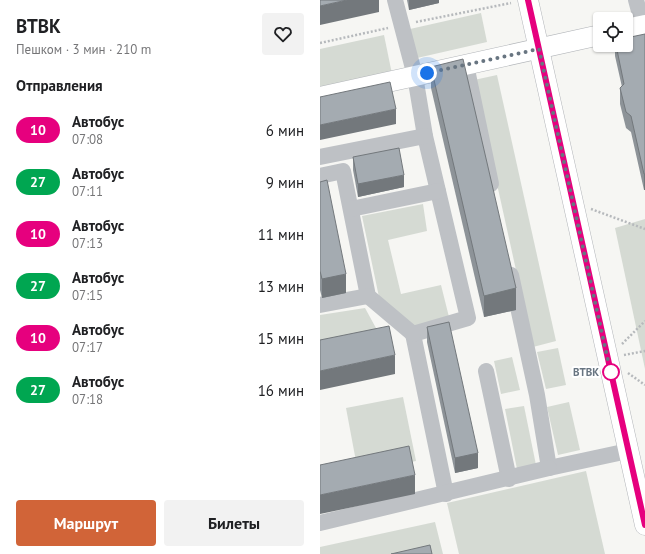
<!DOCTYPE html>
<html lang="ru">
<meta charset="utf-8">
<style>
:root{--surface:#fff;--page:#f2f2f2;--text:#202124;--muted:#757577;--accent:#d16438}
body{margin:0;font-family:"PT Sans",sans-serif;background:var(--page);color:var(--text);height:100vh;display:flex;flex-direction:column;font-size:15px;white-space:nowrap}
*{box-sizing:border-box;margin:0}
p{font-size:13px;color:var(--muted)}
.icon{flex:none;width:22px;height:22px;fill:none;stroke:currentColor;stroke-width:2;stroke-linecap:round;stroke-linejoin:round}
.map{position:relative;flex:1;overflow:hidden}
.sheet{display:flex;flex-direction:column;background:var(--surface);width:320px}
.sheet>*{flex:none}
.badge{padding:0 8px;border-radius:13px;font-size:14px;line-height:26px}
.buttons{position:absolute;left:273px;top:12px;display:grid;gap:8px}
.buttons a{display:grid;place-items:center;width:40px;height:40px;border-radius:4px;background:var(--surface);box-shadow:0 1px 3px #0004;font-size:20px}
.you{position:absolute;width:20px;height:20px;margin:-10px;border:3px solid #fff;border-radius:50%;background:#1a73e8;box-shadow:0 0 0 6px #1a73e833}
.map>.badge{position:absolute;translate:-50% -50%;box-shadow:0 0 0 2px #fff}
h2{padding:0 16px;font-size:15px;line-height:36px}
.round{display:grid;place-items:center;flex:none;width:42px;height:42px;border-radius:4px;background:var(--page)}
.overview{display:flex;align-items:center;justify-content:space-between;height:68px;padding:0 16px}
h1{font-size:19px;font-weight:800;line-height:30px}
.primary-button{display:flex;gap:8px;margin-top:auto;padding:8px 16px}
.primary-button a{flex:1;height:46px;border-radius:4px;background:var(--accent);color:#fff;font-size:16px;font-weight:800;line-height:46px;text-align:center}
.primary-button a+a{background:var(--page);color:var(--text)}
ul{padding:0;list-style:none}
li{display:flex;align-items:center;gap:12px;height:52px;padding:0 16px}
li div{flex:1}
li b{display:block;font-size:15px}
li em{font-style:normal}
li .badge{min-width:44px;font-weight:700;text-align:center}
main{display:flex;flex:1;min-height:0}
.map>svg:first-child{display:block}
.green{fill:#d5dad3}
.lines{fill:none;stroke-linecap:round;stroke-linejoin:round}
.major-casing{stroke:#b2b5b9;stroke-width:21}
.path{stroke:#b6b9bc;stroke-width:2.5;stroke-dasharray:2 2;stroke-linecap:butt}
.minor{stroke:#bec1c5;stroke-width:16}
.major{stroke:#fff;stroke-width:20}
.wall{fill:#8d9398}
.shaded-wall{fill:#73787c}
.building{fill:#a4abb1;stroke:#73787c}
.line-casing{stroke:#fff;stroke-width:9}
.line{stroke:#e6007e;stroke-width:6}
.walk{stroke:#687581;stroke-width:4;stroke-dasharray:0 7.2}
.stop-dot{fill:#fff;stroke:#e6007e;stroke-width:2}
.labels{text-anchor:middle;stroke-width:4;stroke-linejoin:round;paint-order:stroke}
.stop-label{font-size:11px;font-weight:bold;fill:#687581;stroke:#fff;text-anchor:end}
</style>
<main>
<section class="sheet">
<div class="overview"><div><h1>ВТВК</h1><p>Пешком · 3 мин · 210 m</p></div><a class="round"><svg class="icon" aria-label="heart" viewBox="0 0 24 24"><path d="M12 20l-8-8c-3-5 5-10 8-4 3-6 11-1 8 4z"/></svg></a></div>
<h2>Отправления</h2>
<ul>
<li><span class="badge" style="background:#e6007e;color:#fff">10</span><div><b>Автобус</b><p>07:08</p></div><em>6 мин</em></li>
<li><span class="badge" style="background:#00a651;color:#fff">27</span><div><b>Автобус</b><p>07:11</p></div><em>9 мин</em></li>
<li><span class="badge" style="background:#e6007e;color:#fff">10</span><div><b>Автобус</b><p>07:13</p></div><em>11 мин</em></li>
<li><span class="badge" style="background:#00a651;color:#fff">27</span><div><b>Автобус</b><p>07:15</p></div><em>13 мин</em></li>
<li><span class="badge" style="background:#e6007e;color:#fff">10</span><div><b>Автобус</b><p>07:17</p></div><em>15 мин</em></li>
<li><span class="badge" style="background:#00a651;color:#fff">27</span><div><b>Автобус</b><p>07:18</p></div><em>16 мин</em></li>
</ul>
<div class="primary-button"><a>Маршрут</a><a>Билеты</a></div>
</section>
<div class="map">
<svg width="325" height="554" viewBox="0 0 325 554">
<rect width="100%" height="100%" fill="#f6f6f3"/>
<g class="green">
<path d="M161,13L167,42L97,58L90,29Z"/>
<path d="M64,35L72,74L0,88V49Z"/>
<path d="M177,75L236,341L213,347L154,80Z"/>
<path d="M103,204L107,231L68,240L81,294L121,285L129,317L93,327L59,297L42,216Z"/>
<path d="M325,219V369L295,228Z"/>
<path d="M45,308L62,339L0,353V315Z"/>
<path d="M238,348L246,385L226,389L217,352Z"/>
<path d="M192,357L200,390L181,394L174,361Z"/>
<path d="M83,397L96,461L38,472L26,408Z"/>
<path d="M249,402L260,450L238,455L227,407Z"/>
<path d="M204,406L216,465L197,469L185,409Z"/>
<path d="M266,471L285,554H139L127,503Z"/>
<path d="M115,522L123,554H0V547Z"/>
</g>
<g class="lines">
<g class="major-casing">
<g id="major">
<path d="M208,0L325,525"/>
<path d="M306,29L325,25"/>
<path d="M0,97L280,35"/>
</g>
</g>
<g class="path">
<path d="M96,22L191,3"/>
<path d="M0,43L68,28"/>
<path d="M271,209L325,229"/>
<path d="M302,344L325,321"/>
<path d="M304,355L325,351"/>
<path d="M308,373L325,385"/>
</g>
<g class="minor">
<path d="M75,0L95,76L105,136L148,318L93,334L126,494"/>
<path d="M316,0L323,26"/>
<path d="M146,65L171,184"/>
<path d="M0,157L105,136"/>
<path d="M0,176L23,171L48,296L93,334"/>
<path d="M31,209L118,191"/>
<path d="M191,275L217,395L229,468L308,451"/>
<path d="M0,305L48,296"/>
<path d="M166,371L189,479"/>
<path d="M0,523L229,468"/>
</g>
<use href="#major" class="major"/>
</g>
<g class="wall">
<path d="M87,0H119V3L89,10Z"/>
<path d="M325,34L324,190L311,132L306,128L300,104V88L302,87L295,56V45H306Z"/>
<path d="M111,67L196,310L164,317L111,88Z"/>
<path d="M33,157L84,187L38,197L33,170Z"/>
<path d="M0,182L26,293L2,298L0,290Z"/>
<path d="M107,327L158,468L135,473L107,342Z"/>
</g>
<g class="shaded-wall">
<path d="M27,0H59V12L0,25V6Z"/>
<path d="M89,0H119V3L89,10Z"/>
<path d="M76,109V124L0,140V125Z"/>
<rect x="324" y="174" width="1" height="16"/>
<path d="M84,175V187L38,197V184Z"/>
<path d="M26,274V293L2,298V279Z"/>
<path d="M196,288V310L164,317V296Z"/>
<path d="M75,355V374L0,390V371Z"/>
<path d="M158,453V468L135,473V458Z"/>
<path d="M95,475V494L0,514V495Z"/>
</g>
<g class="building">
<path d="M0,0H27L0,6Z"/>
<path d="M325,34V174H324L311,116L306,112L300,88L304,84L296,45H306V38Z"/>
<path d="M143,59L196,288L164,296L111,67Z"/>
<path d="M70,82L76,109L0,125V97Z"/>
<path d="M79,148L84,175L38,184L33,157Z"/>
<path d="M7,180L26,274L2,279L0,271V182Z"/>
<path d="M129,322L158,453L135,458L107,327Z"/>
<path d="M69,326L75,355L0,371V340Z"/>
<path d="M89,446L95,475L0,495V465Z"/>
<path d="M110,545L112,554H71Z"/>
</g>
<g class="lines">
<g class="line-casing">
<path id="line" d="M208,0L325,525"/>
</g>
<use href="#line" class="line"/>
<path class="walk" d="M107,73L219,49L291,374V372"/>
</g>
<circle class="stop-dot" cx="291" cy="372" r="8"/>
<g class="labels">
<g class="stop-label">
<text x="279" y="376">ВТВК</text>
</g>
</g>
</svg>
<div class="buttons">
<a><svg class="icon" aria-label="locate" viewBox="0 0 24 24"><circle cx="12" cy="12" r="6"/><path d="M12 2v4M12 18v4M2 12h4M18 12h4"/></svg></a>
</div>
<div class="you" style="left:107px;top:73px"></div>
</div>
</main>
